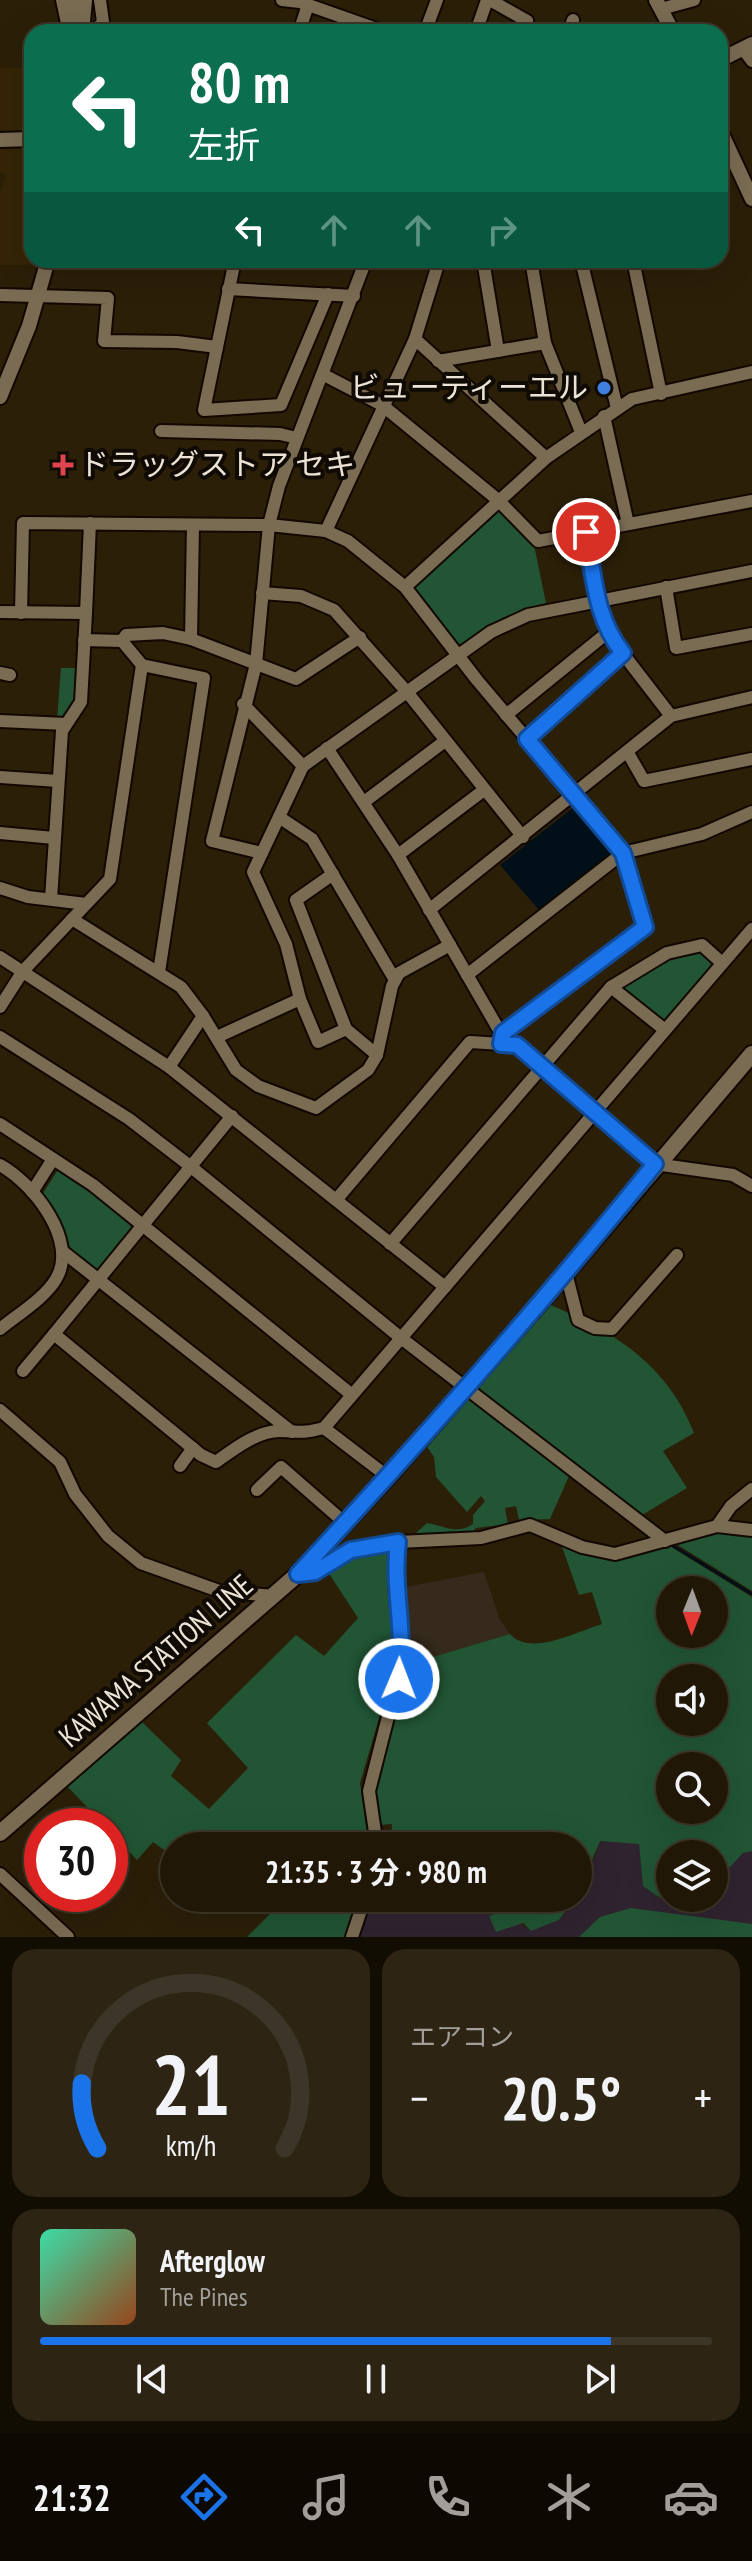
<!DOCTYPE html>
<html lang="ja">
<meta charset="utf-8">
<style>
:root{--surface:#201706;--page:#2d2414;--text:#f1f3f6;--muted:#a29f9b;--line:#3d3628;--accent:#1a73e8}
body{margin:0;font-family:"PT Sans Narrow","Noto Sans JP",sans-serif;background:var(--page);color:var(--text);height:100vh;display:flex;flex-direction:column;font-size:30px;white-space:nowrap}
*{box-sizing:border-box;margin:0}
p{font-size:26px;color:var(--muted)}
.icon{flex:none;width:44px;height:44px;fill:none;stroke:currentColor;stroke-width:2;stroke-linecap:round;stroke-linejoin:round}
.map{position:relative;height:1937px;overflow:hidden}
.panel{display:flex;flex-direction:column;gap:12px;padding:12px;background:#120d03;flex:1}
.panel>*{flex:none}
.guide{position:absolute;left:24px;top:24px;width:704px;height:244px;border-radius:24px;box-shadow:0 8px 32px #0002,0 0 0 2px var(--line);background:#0b6e4f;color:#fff;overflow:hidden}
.needle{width:52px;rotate:181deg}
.buttons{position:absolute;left:656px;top:1576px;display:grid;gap:16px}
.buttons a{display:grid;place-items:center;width:72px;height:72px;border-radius:50%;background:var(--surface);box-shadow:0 8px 32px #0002,0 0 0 2px var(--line);font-size:40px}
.speed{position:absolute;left:24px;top:1808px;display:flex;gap:16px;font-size:40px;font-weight:700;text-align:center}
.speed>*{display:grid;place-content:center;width:104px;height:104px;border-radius:50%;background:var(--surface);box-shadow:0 8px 32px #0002,0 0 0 2px var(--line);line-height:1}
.speed .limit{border:12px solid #d22;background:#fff;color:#111}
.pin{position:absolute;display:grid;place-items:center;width:68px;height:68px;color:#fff;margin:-34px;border:4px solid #fff;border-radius:50%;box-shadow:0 2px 8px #0007}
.me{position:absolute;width:88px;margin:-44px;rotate:1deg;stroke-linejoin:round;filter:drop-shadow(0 0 6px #0008)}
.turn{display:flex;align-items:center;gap:28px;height:168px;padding:0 32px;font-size:36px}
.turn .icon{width:104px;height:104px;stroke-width:2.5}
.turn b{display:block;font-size:56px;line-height:68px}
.lanes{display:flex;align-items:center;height:76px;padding:0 32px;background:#0003;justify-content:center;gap:40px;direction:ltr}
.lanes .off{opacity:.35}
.big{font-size:60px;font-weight:700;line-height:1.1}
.panel .tile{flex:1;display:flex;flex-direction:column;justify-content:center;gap:12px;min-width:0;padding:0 28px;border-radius:24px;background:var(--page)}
.panel .dial{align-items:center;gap:0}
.dial svg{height:208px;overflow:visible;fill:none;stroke:var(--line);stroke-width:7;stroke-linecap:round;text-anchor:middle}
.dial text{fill:var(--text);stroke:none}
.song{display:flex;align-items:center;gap:24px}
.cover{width:96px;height:96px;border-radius:12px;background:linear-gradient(135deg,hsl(160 70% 55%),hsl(20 70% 35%))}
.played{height:8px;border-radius:4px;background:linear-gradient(90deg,var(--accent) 85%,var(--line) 85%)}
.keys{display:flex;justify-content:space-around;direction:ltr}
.heat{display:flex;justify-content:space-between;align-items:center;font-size:44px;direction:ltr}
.panel .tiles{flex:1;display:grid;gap:12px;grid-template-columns:1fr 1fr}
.tile:last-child{grid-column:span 2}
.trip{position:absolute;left:160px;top:1832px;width:432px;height:80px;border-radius:40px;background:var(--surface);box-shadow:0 8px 32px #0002,0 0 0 2px var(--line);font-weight:700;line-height:80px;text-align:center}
.dock{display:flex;height:128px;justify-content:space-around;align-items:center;background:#0d0902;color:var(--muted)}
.dock .icon{width:56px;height:56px}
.dock .active{color:var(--accent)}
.dock b{font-size:36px;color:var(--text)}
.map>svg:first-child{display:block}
.built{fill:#352506}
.industrial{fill:#352a1b}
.education{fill:#302330}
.green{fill:#215534;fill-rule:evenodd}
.water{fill:#000f18}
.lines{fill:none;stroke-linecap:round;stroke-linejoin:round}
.stream{stroke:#000f18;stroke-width:3}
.minor-casing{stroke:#130800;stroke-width:16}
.tertiary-casing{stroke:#130800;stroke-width:18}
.secondary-casing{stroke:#130800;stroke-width:20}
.minor{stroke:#7a6b53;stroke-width:12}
.tertiary{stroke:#7a6b53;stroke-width:14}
.secondary{stroke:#7a6b53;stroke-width:16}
.route-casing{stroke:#114b97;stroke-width:20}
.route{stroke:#1a73e8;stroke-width:14}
.shop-dot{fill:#3f7fe0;stroke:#0f0a03;stroke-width:3}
.health-dot{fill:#e0444e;stroke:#0f0a03;stroke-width:3}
.labels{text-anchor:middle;stroke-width:8;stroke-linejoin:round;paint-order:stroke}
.poi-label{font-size:30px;fill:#ece3d6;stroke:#0f0a03;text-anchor:end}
.street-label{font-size:30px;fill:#ece3d6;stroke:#0f0a03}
</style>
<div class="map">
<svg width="752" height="1937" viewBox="0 0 752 1937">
<rect width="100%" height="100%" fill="#2b1f08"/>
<g class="built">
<path d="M0 68H32L31 130H0Z"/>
<path d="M27 148 32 155V255L29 265H0V192L7 174 0 173V149Z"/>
</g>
<path class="industrial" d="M484 1572 500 1620 510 1634 413 1663 410 1644 404 1638 400 1588Z"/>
<path class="education" d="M600 1841 639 1844 643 1886 664 1901 714 1898V1884L743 1852 752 1851V1937H359L361 1920 373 1898H433L437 1912 478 1898H505L502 1911 531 1931 559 1920 578 1898 590 1858 594 1860Z"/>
<g class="green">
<path d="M498 509 534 545 546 603C514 610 486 626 459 645L412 588Z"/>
<path d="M61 668H80L78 701 65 721 57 720Z"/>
<path d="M701 948 718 964 665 1026 618 989 667 957Z"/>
<path d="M59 1168 136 1224 98 1272 66 1249V1239L42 1195Z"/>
<path d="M548 1304C615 1332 667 1364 694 1433L663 1451 687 1488 637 1518 470 1390Z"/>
<path d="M469 1395 569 1476 550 1519 519 1520 516 1506 505 1508 508 1524 476 1528 470 1535 415 1534 427 1523C445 1526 456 1535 473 1524V1515L485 1501 481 1496 467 1512 436 1477 434 1457 426 1445Z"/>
<path d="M714 1531 745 1532 752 1538V1591L673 1542Z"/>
<path d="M560 1541C603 1561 623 1564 668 1545L752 1597V1851L743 1853 714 1884V1854H670V1898H691C672 1908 658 1897 643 1886L639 1844 600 1841 578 1894V1846H391L392 1824 380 1825 375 1785 406 1665 510 1634C530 1657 576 1632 602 1624L592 1592 579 1595ZM670 1590H714V1634H670ZM670 1678H714V1722H670ZM670 1766H714V1810H670Z"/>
<path d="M383 1548 389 1556 395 1664 360 1783 369 1846C344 1846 301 1852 279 1845 250 1837 249 1831 217 1837L210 1846H174V1857L153 1842 137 1860 110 1831V1826H105L66 1785 140 1720 181 1760 171 1776 209 1809 248 1768 207 1723 296 1635 324 1656 358 1618 326 1569 358 1551Z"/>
<path d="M286 1898H356L345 1937H247Z"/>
<path d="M505 1898H575L559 1920 531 1931 523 1923 496 1932 489 1916 502 1911Z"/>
<path d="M631 1908 752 1924V1937H579L600 1917Z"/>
</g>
<path class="water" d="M574 807 613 853 540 911 500 865Z"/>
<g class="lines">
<path class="stream" d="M670 1544 752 1594"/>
<g class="minor-casing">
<g id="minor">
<path d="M62 0 69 32"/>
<path d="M282 0 300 2 385 32"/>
<path d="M490 0 527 21 524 32"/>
<path d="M661 9 694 0"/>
<path d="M94 32 103 22 100 0"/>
<path d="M299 32 308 5"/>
<path d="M425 32 437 0"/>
<path d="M476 32 487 0"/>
<path d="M569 32 573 20"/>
<path d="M743 49 752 61"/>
<path d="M235 260 204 410 281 405 328 294"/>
<path d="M483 260 498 351"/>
<path d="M531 260 545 343 581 432"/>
<path d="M581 260 617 408"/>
<path d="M633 260 661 394"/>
<path d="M228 289 354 296"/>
<path d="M0 295 108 298 104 341 177 342 217 347"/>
<path d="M415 339 546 458"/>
<path d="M438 361 545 343"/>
<path d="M324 375 382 405 498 500 538 541 752 501"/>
<path d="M604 416 628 524"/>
<path d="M161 431 280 434 297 438"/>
<path d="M326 531 415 339 439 261"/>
<path d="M586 532 607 633 671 716"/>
<path d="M405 587 546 458 632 399 752 372"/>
<path d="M666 587 676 648 752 634"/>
<path d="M262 593 301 596 334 610 407 692 523 837"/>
<path d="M0 612 86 613 81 702 62 731 51 899"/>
<path d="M21 613 23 523 269 525 326 531 348 541 405 587 477 680 623 853 645 927 503 1033"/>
<path d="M86 613 90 523"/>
<path d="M191 639 193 525"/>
<path d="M84 640 122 641 126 635 163 633 191 639 296 679 360 637"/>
<path d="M122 641 142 665 204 678 159 972"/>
<path d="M0 673 10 675"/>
<path d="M243 704 303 766 491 632 528 615 752 571"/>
<path d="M506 715 607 633"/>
<path d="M0 721 66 724"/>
<path d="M527 739 623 653"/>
<path d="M327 748 398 855 503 1037"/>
<path d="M628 753 644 781 752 759"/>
<path d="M0 777 58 781"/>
<path d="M364 802 445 741"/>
<path d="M279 817 312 839 395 980"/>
<path d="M0 833 54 838"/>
<path d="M262 853 212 841 256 664 269 525 279 486 366 260"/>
<path d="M398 855 484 790"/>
<path d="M333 874 296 900 346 1029 377 1055"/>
<path d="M0 888 28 897 86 904"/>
<path d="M429 910 671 716 752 697"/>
<path d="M72 919 181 987 203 1016 169 1067"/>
<path d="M0 957 169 1067 445 1287"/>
<path d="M467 975 623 853 702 834 752 812"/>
<path d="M611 987 665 1030"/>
<path d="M300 999 318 1042 346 1029"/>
<path d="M0 1007 23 971 110 879 142 665"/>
<path d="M203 1016 236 1070 258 1086 316 1108 368 1070 377 1055 392 986 399 973 450 945"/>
<path d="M0 1037 129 1119 190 1166 401 1338 665 1541"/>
<path d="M217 1037 300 999 286 944 253 872 303 766"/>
<path d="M232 1116 54 1334 201 1455 216 1462C234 1449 257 1431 280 1431 302 1431 300 1434 324 1428L752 929"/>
<path d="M0 1124 93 1185 352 1395"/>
<path d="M0 1165C33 1183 79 1241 56 1279 45 1298 17 1315 0 1329"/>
<path d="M32 1192 53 1159"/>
<path d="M336 1200 470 1042 517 1045 655 1164 733 1175 752 1186"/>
<path d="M390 1244 611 987 667 953 702 945 722 963"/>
<path d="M62 1251 292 1432"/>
<path d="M566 1273 578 1320 595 1328 612 1329 677 1255"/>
<path d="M23 1371 54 1334"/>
<path d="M0 1410 60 1462 75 1494 108 1536 141 1563 219 1591 274 1596"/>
<path d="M324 1428 388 1477"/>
<path d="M180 1466 193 1448"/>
<path d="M257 1490 281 1467 345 1523"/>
<path d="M717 1526 731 1506 752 1489"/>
<path d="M298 1574 315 1572 351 1550 398 1542 481 1538 530 1525 582 1547 615 1554 717 1526 752 1530"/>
<path d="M377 1846 369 1791 402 1662 395 1585 398 1542"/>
<path d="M0 1874 68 1937"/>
<path d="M352 1937 365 1898"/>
</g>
</g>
<g class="tertiary-casing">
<g id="tertiary">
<path d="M656 0 673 32"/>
<path d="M70 32 73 0"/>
<path d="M82 32 85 0"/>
<path d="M720 60 752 44"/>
<path d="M720 130 752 199"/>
<path d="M0 140 32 139"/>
<path d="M0 397 29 326 48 260"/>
</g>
</g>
<g class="secondary-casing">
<path id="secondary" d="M0 1833 298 1574 388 1477 566 1273 752 1054"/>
</g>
<use href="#minor" class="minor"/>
<use href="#tertiary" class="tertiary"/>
<use href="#secondary" class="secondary"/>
</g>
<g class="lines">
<g class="route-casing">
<path id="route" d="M399 1679C406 1633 392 1588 398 1542L351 1550 315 1572 298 1574C421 1441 541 1305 655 1164L517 1045 501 1044 503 1033 645 927 623 853 527 739 623 653C595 618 594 576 586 532"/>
</g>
<use href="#route" class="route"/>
</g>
<circle class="shop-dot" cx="604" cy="388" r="8"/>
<path class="health-dot" d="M59 453h8v8h8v8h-8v8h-8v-8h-8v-8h8z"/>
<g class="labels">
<g class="poi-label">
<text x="588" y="398">ビューティーエル</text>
<text x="79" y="475" text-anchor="start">ドラッグストア セキ</text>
</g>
<g class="street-label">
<text transform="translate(156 1661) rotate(-41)" y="10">KAWAMA STATION LINE</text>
</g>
</g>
</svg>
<div class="buttons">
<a><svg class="needle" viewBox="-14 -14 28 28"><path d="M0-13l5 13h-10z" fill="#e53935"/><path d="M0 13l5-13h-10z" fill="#a29f9b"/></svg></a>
<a><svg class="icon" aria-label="sound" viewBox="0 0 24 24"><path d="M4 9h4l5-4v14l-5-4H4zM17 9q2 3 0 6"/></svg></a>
<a><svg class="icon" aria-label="search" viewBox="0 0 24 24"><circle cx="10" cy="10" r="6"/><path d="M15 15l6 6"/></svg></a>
<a><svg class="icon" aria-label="layers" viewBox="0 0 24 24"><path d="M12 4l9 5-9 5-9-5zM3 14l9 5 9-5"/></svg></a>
</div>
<div class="speed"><div class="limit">30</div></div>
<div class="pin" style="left:586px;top:532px;background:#d93025"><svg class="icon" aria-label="arrive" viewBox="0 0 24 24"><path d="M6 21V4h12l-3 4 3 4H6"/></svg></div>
<svg class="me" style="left:399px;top:1679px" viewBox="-20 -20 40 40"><circle r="17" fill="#1a73e8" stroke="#fff" stroke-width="3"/><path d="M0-11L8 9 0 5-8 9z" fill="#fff"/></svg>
<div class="trip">21:35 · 3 分 · 980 m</div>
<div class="guide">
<div class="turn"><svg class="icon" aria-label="left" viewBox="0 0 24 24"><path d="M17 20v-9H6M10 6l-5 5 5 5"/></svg><div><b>80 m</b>左折</div></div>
<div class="lanes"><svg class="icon" aria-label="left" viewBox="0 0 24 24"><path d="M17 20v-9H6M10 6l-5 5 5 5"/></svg><svg class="icon off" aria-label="ahead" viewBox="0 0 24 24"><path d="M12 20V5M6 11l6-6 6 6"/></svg><svg class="icon off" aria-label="ahead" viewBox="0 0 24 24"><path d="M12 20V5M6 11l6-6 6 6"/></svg><svg class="icon off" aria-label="right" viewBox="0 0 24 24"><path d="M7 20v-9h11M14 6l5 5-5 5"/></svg></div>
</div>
</div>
<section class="panel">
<div class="tiles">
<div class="tile dial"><svg viewBox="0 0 100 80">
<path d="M14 69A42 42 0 1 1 86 69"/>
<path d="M14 69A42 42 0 0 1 8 44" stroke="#1a73e8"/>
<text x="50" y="56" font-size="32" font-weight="700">21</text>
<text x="50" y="72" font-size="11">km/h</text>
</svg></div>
<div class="tile"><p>エアコン</p>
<div class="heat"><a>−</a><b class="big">20.5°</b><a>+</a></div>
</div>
<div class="tile">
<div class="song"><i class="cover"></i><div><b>Afterglow</b><p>The Pines</p></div></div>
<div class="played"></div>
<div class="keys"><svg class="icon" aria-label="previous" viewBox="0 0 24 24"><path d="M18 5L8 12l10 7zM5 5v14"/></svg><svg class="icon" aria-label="pause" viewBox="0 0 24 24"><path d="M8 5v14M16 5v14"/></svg><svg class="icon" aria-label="next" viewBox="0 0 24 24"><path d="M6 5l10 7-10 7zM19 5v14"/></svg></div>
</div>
</div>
</section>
<nav class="dock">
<b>21:32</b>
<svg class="icon active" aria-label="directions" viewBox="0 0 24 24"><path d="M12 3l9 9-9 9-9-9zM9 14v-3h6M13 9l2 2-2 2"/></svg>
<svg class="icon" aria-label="music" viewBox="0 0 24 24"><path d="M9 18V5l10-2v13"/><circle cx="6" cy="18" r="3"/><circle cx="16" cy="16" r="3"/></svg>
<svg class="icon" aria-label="phone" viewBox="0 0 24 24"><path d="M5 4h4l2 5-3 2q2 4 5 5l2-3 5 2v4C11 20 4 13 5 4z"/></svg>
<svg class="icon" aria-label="climate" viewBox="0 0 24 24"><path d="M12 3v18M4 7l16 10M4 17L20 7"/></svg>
<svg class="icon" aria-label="car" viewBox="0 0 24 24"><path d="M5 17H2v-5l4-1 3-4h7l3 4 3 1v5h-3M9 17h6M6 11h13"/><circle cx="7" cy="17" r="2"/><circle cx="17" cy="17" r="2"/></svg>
</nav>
